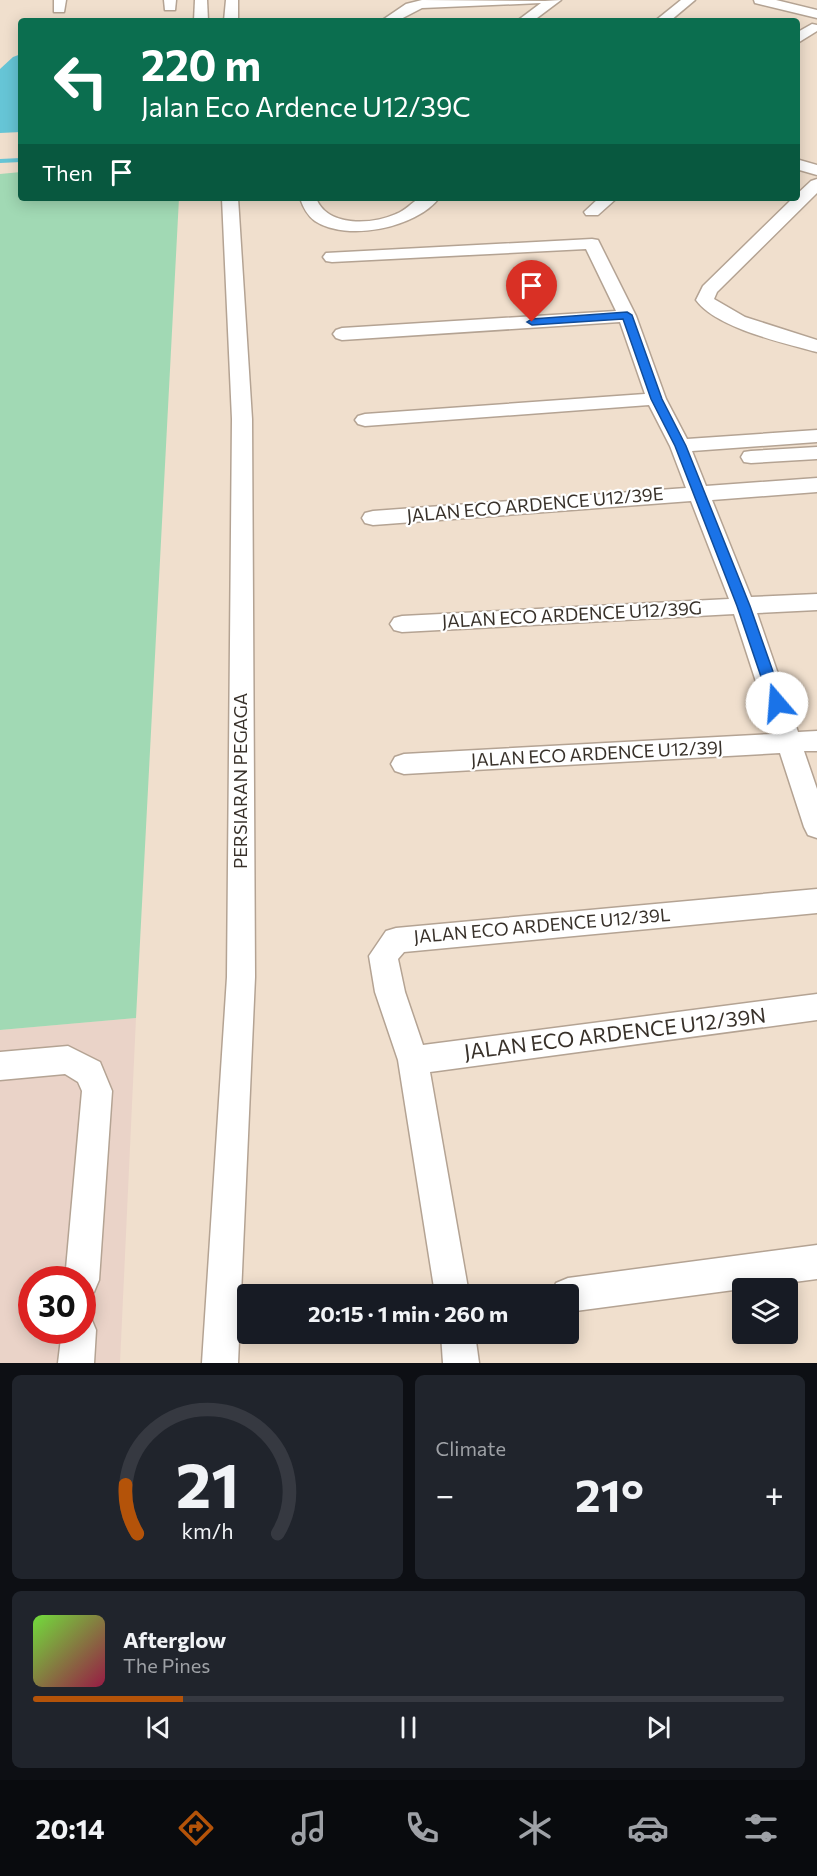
<!DOCTYPE html>
<meta charset="utf-8">
<style>
:root{--surface:#171b24;--page:#20242c;--text:#f1f3f6;--muted:#9ea1a6;--line:#363941;--accent:#b45309}
body{margin:0;font-family:Commissioner,sans-serif;background:var(--page);color:var(--text);height:100vh;display:flex;flex-direction:column;font-size:22px;white-space:nowrap}
*{box-sizing:border-box;margin:0}
p{font-size:20px;color:var(--muted)}
.icon{flex:none;width:33px;height:33px;fill:none;stroke:currentColor;stroke-width:2;stroke-linecap:round;stroke-linejoin:round}
.map{position:relative;height:1363px;overflow:hidden}
.sheet{display:flex;flex-direction:column;gap:12px;padding:12px;background:#0d0f14;flex:1}
.sheet>*{flex:none}
.guide{position:absolute;left:18px;top:18px;width:782px;height:183px;border-radius:6px;box-shadow:0 3px 15px #0003;background:#0b6e4f;color:#fff;overflow:hidden}
.controls{position:absolute;left:732px;top:1278px;display:grid;gap:12px}
.controls a{display:grid;place-items:center;width:66px;height:66px;border-radius:6px;background:var(--surface);box-shadow:0 3px 15px #0003;font-size:30px}
.speed{position:absolute;left:18px;top:1266px;display:flex;gap:12px;font-size:30px;font-weight:700;text-align:center}
.speed>*{display:grid;place-content:center;width:78px;height:78px;border-radius:50%;background:var(--surface);box-shadow:0 3px 15px #0003;line-height:1}
.speed .limit{border:9px solid #d22;background:#fff;color:#111}
.pin{position:absolute;display:grid;place-items:center;width:51px;height:51px;color:#fff;margin:-62px -26px;border-radius:50% 50% 50% 0;rotate:-45deg;box-shadow:0 0 6px #0007}
.pin .icon{rotate:45deg}
.me{position:absolute;width:66px;margin:-33px;rotate:342deg;stroke-linejoin:round;filter:drop-shadow(0 0 4px #0008)}
.turn{display:flex;align-items:center;gap:21px;height:126px;padding:0 24px;font-size:27px}
.turn .icon{width:78px;height:78px;stroke-width:2.5}
.turn b{display:block;font-size:42px;line-height:51px}
.then{display:flex;align-items:center;height:57px;padding:0 24px;background:#0003;gap:12px;font-size:22px}
.big{font-size:45px;font-weight:700;line-height:1.1}
.sheet .widget{flex:1;display:flex;flex-direction:column;justify-content:center;gap:9px;min-width:0;padding:0 21px;border-radius:9px;background:var(--page)}
.sheet .dial{align-items:center;gap:0}
.dial svg{height:156px;overflow:visible;fill:none;stroke:var(--line);stroke-width:7;stroke-linecap:round;text-anchor:middle}
.dial text{fill:var(--text);stroke:none}
.song{display:flex;align-items:center;gap:18px}
.cover{width:72px;height:72px;border-radius:9px;background:linear-gradient(135deg,hsl(100 70% 55%),hsl(340 70% 35%))}
.played{height:6px;border-radius:3px;background:linear-gradient(90deg,var(--accent) 20%,var(--line) 20%)}
.keys{display:flex;justify-content:space-around;direction:ltr}
.heat{display:flex;justify-content:space-between;align-items:center;font-size:33px;direction:ltr}
.sheet .tiles{flex:1;display:grid;gap:12px;grid-template-columns:1fr 1fr}
.widget:last-child{grid-column:span 2}
.trip{position:absolute;left:237px;top:1284px;width:342px;height:60px;border-radius:6px;background:var(--surface);box-shadow:0 3px 15px #0003;font-weight:700;line-height:60px;text-align:center}
.tabs{display:flex;height:96px;justify-content:space-around;align-items:center;background:#090b0e;color:var(--muted)}
.tabs .icon{width:42px;height:42px}
.tabs .selected{color:var(--accent)}
.tabs b{font-size:27px;color:var(--text)}
.map>svg:first-child{display:block}
.commercial{fill:#ead3c8;fill-rule:evenodd}
.green{fill:#a1d9b4}
.water{fill:#66c5d6}
.lines{fill:none;stroke-linecap:round;stroke-linejoin:round}
.stream{stroke:#66c5d6;stroke-width:4}
.street-casing{stroke:#b4a393;stroke-width:3}
.street{fill:#fff;fill-rule:evenodd}
.route{fill:#1a73e8;stroke:#114b97;stroke-width:1.5}
.labels{text-anchor:middle;stroke-width:4.5;stroke-linejoin:round;paint-order:stroke}
.street-label{font-size:18px;fill:#38312a;stroke:#fff}
.near-street-label{font-size:21px;fill:#38312a;stroke:#fff}
</style>
<div class="map">
<svg width="817" height="1363" viewBox="0 0 817 1363">
<rect width="100%" height="100%" fill="#f0dfcd"/>
<path class="commercial" d="M136 1018 120 1363H0V1030ZM32 1280H82V1330H32Z"/>
<path class="green" d="M21 172V198H179L136 1018 0 1030V174Z"/>
<path class="water" d="M21 54V132L0 133V69L13 57Z"/>
<g class="lines">
<path class="stream" d="M0 161 21 160"/>
<g class="street-casing">
<g id="street">
<path d="M54 0H66L64 12H54Z"/>
<path d="M164 0H176L175 10H165Z"/>
<path d="M195 0H207L208 21H194Z"/>
<path d="M226 0H238V21H224Z"/>
<path d="M422 0 545 1 561 0 533 21H517L541 3 422 8 397 21H381L406 4Z"/>
<path d="M681 0H695L670 21H655Z"/>
<path d="M754 0H776L817 10V18L755 3Z"/>
<path d="M812 24 817 25V31L796 44V33Z"/>
<path d="M796 159 817 165V175L796 169Z"/>
<path d="M817 179V193L717 292 714 299 745 317 817 340V352C784 343 716 328 696 300L703 286 793 198H796V195L811 181Z"/>
<path d="M222 198H238L252 419 255 977 238 1363H202L227 977 232 419Z"/>
<path d="M300 198H316C327 227 371 225 396 214 405 211 412 202 420 198 425 196 434 198 439 198 416 228 347 242 315 221 307 215 303 207 300 198Z"/>
<path d="M599 198H617L598 215H586L584 212Z"/>
<path d="M592 239 598 240 636 316 666 399 687 439 817 430V442L692 451 706 486 817 478V492L712 500 751 597 817 594V610L757 613 798 732 817 731V751H804L817 789V838L808 835 804 827 780 753 404 774 395 771 391 764 395 757 404 754 773 734 734 614 402 632 394 630 390 624 394 618 402 616 729 599 691 501 373 525 365 523 362 518 365 513 373 511 686 488 670 446 649 405 365 426 358 424 355 420 358 416 365 414 645 394 620 322 342 340 336 338 333 334 336 330 342 328 616 311 586 249 332 262 326 261 323 257 326 253Z"/>
<path d="M817 447V459L751 463 744 462 741 457 744 452 751 451Z"/>
<path d="M817 889V913L404 952 398 959 405 992 423 1045 817 994V1020L430 1072 469 1294H435L398 1060 375 992 369 956 386 931 396 928Z"/>
<path d="M68 1046 100 1062 112 1091 99 1280 94 1292 82 1297V1280H65L82 1091 78 1082 65 1074 0 1080V1052Z"/>
<path d="M817 1245V1279L568 1312V1294H551L556 1283 568 1278Z"/>
<path d="M82 1314 91 1318 96 1330 94 1363H58L62 1330H82Z"/>
<path d="M441 1334H475L479 1363H443Z"/>
</g>
</g>
<use href="#street" class="street"/>
</g>
<path class="route" d="M627 312 632 315 662 399 686 446 750 606 784 703 782 707H772L770 703 737 606 675 446 651 399 623 319 532 325 527 322 532 319Z"/>
<g class="labels">
<g class="street-label">
<text transform="translate(535 505) rotate(-5)" y="6">JALAN ECO ARDENCE U12/39E</text>
<text transform="translate(572 615) rotate(-3)" y="6">JALAN ECO ARDENCE U12/39G</text>
<text transform="translate(597 754) rotate(-3)" y="6">JALAN ECO ARDENCE U12/39J</text>
<text transform="translate(241 781) rotate(-90)" y="6">PERSIARAN PEGAGA</text>
<text transform="translate(542 926) rotate(-5)" y="6">JALAN ECO ARDENCE U12/39L</text>
</g>
<g class="near-street-label">
<text transform="translate(615 1034) rotate(-7)" y="7">JALAN ECO ARDENCE U12/39N</text>
</g>
</g>
</svg>
<div class="controls">
<a><svg class="icon" aria-label="layers" viewBox="0 0 24 24"><path d="M12 4l9 5-9 5-9-5zM3 14l9 5 9-5"/></svg></a>
</div>
<div class="speed"><div class="limit">30</div></div>
<div class="pin" style="left:532px;top:322px;background:#d93025"><svg class="icon" aria-label="arrive" viewBox="0 0 24 24"><path d="M6 21V4h12l-3 4 3 4H6"/></svg></div>
<svg class="me" style="left:777px;top:703px" viewBox="-20 -20 40 40"><circle r="19" fill="#fff"/><path d="M0-13L10 11 0 6-10 11z" fill="#1a73e8"/></svg>
<div class="trip">20:15 · 1 min · 260 m</div>
<div class="guide">
<div class="turn"><svg class="icon" aria-label="left" viewBox="0 0 24 24"><path d="M17 20v-9H6M10 6l-5 5 5 5"/></svg><div><b>220 m</b>Jalan Eco Ardence U12/39C</div></div>
<div class="then">Then<svg class="icon" aria-label="arrive" viewBox="0 0 24 24"><path d="M6 21V4h12l-3 4 3 4H6"/></svg></div>
</div>
</div>
<section class="sheet">
<div class="tiles">
<div class="widget dial"><svg viewBox="0 0 100 80">
<path d="M14 69A42 42 0 1 1 86 69"/>
<path d="M14 69A42 42 0 0 1 8 44" stroke="#b45309"/>
<text x="50" y="56" font-size="32" font-weight="700">21</text>
<text x="50" y="72" font-size="11">km/h</text>
</svg></div>
<div class="widget"><p>Climate</p>
<div class="heat"><a>−</a><b class="big">21°</b><a>+</a></div>
</div>
<div class="widget">
<div class="song"><i class="cover"></i><div><b>Afterglow</b><p>The Pines</p></div></div>
<div class="played"></div>
<div class="keys"><svg class="icon" aria-label="previous" viewBox="0 0 24 24"><path d="M18 5L8 12l10 7zM5 5v14"/></svg><svg class="icon" aria-label="pause" viewBox="0 0 24 24"><path d="M8 5v14M16 5v14"/></svg><svg class="icon" aria-label="next" viewBox="0 0 24 24"><path d="M6 5l10 7-10 7zM19 5v14"/></svg></div>
</div>
</div>
</section>
<nav class="tabs">
<b>20:14</b>
<svg class="icon selected" aria-label="directions" viewBox="0 0 24 24"><path d="M12 3l9 9-9 9-9-9zM9 14v-3h6M13 9l2 2-2 2"/></svg>
<svg class="icon" aria-label="music" viewBox="0 0 24 24"><path d="M9 18V5l10-2v13"/><circle cx="6" cy="18" r="3"/><circle cx="16" cy="16" r="3"/></svg>
<svg class="icon" aria-label="phone" viewBox="0 0 24 24"><path d="M5 4h4l2 5-3 2q2 4 5 5l2-3 5 2v4C11 20 4 13 5 4z"/></svg>
<svg class="icon" aria-label="climate" viewBox="0 0 24 24"><path d="M12 3v18M4 7l16 10M4 17L20 7"/></svg>
<svg class="icon" aria-label="car" viewBox="0 0 24 24"><path d="M5 17H2v-5l4-1 3-4h7l3 4 3 1v5h-3M9 17h6M6 11h13"/><circle cx="7" cy="17" r="2"/><circle cx="17" cy="17" r="2"/></svg>
<svg class="icon" aria-label="filters" viewBox="0 0 24 24"><path d="M4 7h16M4 17h16"/><circle cx="9" cy="7" r="2"/><circle cx="15" cy="17" r="2"/></svg>
</nav>
